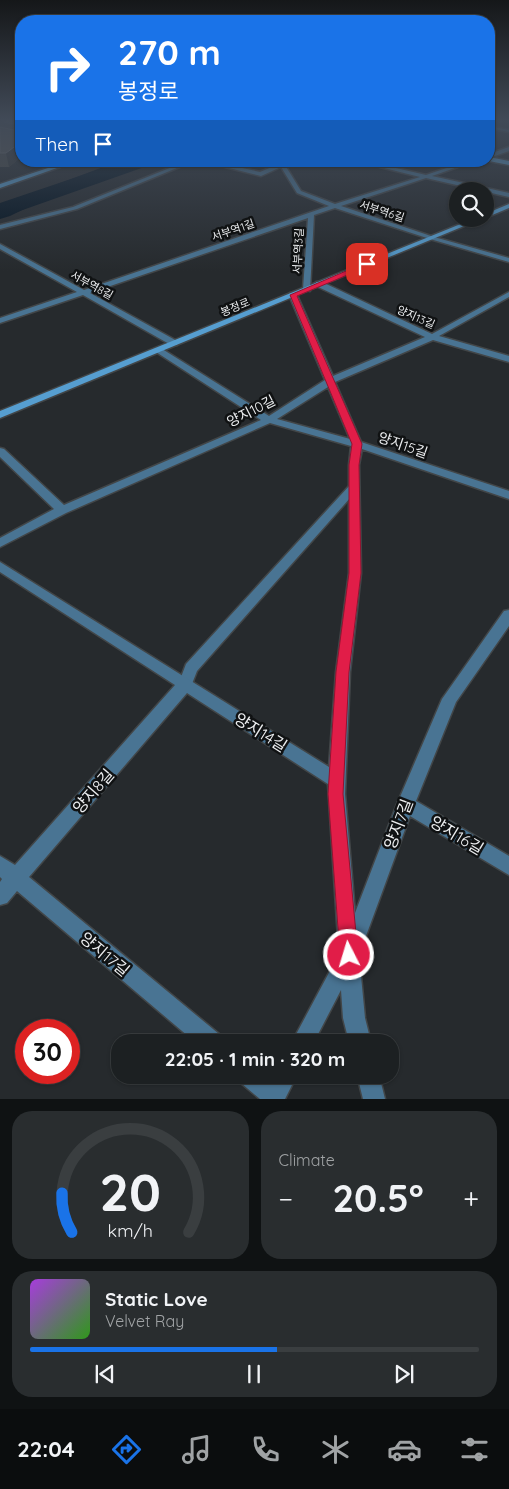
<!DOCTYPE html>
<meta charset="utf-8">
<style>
:root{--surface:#1c2022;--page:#292d2f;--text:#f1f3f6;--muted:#a0a3a5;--line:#3a3e40;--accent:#1a73e8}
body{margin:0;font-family:Quicksand,"Noto Sans KR",sans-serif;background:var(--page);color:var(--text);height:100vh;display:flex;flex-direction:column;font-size:19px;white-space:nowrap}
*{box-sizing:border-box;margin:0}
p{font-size:16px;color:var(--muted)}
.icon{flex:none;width:28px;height:28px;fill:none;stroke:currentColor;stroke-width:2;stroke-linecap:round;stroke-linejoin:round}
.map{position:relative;height:1099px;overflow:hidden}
.drawer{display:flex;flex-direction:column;gap:12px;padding:12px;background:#0f1213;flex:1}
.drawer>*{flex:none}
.guide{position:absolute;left:15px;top:15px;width:480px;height:152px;border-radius:20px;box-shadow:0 1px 4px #0004,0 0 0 1px var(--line);background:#1a73e8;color:#fff;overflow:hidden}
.fabs{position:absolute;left:449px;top:182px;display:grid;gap:10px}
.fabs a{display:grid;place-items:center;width:45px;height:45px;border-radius:50%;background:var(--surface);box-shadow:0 1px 4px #0004,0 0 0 1px var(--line);font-size:25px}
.speed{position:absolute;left:15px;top:1019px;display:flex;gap:10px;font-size:25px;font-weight:700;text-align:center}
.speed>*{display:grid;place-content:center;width:65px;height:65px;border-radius:50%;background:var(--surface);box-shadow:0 1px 4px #0004,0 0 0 1px var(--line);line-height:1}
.speed .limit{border:8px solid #d22;background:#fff;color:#111}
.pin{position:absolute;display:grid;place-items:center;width:42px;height:42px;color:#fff;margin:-21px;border-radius:10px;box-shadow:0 2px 8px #0006}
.me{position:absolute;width:55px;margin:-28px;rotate:355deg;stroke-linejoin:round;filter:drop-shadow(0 0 4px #0008)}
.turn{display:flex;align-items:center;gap:18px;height:105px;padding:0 20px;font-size:22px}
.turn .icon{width:65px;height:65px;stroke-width:2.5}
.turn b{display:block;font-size:35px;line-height:42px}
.then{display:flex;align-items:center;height:48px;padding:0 20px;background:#0003;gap:10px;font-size:19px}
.big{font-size:38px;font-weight:700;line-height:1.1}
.drawer .widget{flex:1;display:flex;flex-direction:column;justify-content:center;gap:8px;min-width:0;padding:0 18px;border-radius:20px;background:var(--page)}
.drawer .dial{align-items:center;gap:0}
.dial svg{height:130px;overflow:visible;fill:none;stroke:var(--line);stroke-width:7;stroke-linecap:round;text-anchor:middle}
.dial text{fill:var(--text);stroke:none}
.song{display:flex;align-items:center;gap:15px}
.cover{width:60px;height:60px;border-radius:8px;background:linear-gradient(135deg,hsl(280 70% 55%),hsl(110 70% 35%))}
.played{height:5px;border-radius:2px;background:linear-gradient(90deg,var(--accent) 55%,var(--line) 55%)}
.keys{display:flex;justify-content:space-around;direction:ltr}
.heat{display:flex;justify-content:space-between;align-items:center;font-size:28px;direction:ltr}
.drawer .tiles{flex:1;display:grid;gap:12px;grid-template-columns:1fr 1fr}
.widget:last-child{grid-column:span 2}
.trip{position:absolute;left:111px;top:1034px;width:288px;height:50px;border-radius:20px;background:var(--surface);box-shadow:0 1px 4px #0004,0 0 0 1px var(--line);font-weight:700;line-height:50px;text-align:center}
.dock{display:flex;height:80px;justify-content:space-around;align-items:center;background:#0b0d0e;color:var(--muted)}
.dock .icon{width:35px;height:35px}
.dock .on{color:var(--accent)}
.dock b{font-size:22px;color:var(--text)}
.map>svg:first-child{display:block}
.water{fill:#01111e}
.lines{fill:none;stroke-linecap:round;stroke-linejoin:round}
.river{fill:#01111e;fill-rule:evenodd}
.lane-casing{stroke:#424648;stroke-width:3}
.street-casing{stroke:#424648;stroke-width:3}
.secondary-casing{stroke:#424648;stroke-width:3}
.lane{fill:#497493;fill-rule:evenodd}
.street{fill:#497493;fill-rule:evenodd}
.secondary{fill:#569ed0;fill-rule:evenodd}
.wall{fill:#494945}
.shaded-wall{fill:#343534}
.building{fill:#5b5a57;stroke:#727270}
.route{fill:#e11d48;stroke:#92132f}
.labels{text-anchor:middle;stroke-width:5;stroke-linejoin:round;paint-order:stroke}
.far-street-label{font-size:11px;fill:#edeff1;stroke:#101213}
.street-label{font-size:14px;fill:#edeff1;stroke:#101213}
.near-street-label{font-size:16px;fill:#edeff1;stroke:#101213}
</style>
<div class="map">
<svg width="509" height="1099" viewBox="0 0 509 1099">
<rect width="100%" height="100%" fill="#262a2d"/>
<path class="water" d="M119 161H141L61 191 10 216 0 219V206Z"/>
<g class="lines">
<path class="river" d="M124 161H152L150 165 0 218V203Z"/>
<g class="lane-casing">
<path id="lane" d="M354 484 359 487 358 489 197 671 190 689 185 691 180 689 178 685 186 664 350 485Z"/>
</g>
<g class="street-casing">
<g id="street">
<path d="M489 126 509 130V132L489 128Z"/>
<path d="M509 147V151L489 158V154Z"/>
<path d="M187 161H194L77 209 0 229V225L73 207Z"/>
<path d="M201 161H211L260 172 279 164 277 161H291L285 165 301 191 335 204 420 177 356 161H366L426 175 467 161H475L432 176 509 193V197L426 178 341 206 434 237 509 258V262L430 239 335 208 314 215 310 291 303 289 308 218 90 293 177 341V345H171L83 295 0 323V318L77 292 0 249V244L84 290 329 206 297 193 281 167 261 176Z"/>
<path d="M316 282H322L432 334 509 292V297L439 336 509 356V362L433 340 335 382 361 442 509 491V499L362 449 359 465 361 573 350 672 345 794 355 913 397 804 442 699 504 611 509 610V626L456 702 416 801 509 856V875L410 816 359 955 365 1018 371 1042H349L343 1018 341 990 314 1042H292L339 954 328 784 187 693 29 877 219 1034 222 1042H195L17 891 7 903 0 905V882L2 879 0 877V856L15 865 175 685 0 572V562L329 767 336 672 349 573V465L351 446 270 423 66 513 0 547V538L54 509 0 457V448L4 449 64 505 261 420 156 352 155 350 159 347 269 416 325 380 289 295 290 293 297 295 333 376 425 337 316 286ZM328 387 350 439 277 419Z"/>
<path d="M238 1075H266L271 1079 274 1075H297L285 1099H260L241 1083Z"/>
<path d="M357 1075H379L385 1099H363Z"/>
</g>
</g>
<g class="secondary-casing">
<g id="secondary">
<path d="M489 157 509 161V165L489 161Z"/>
<path d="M69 161H77L0 188V184Z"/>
<path d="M509 204V208L485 218V214Z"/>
<path d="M473 219H481L0 418V411Z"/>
</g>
</g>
<use href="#lane" class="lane"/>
<use href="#street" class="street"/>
<use href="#secondary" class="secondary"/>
</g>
<path class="wall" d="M0 118H21V157L9 167H0Z"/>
<path class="shaded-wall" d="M21 142V157L9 167 6 153Z"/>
<path class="building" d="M0 118H21V142L6 153H0V127L18 131 20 129 19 125 4 122 13 121Z"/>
<linearGradient id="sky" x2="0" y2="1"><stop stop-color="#151719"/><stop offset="0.44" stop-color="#414a57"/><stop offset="1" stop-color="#414a57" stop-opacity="0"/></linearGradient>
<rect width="509" height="271" fill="url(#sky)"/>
<path class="route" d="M367 262 369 263V266L297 296 362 444 359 465 361 573 349 672 343 794 358 955 355 961 349 964 343 961 340 955 328 794 336 672 349 573V465L352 444 290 295Z"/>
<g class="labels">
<g class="far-street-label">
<text transform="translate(382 211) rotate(18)" y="4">서부역6길</text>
<text transform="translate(233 230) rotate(-19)" y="4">서부역1길</text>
<text transform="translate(298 251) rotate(-87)" y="4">서부역3길</text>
<text transform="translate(92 285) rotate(29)" y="4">서부역8길</text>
<text transform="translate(235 307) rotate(-22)" y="4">봉정로</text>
<text transform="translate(416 317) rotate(24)" y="4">양지13길</text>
</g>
<g class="street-label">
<text transform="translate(251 411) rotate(-27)" y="5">양지10길</text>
<text transform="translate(403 445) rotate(19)" y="5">양지15길</text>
</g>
<g class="near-street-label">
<text transform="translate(261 732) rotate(32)" y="6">양지14길</text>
<text transform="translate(93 791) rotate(-49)" y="6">양지8길</text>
<text transform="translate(398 824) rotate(-69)" y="6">양지7길</text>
<text transform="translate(457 835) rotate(31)" y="6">양지16길</text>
<text transform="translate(105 954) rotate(40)" y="6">양지17길</text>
</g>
</g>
</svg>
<div class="fabs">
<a><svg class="icon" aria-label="search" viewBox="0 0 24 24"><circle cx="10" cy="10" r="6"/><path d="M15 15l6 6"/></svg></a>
</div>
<div class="speed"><div class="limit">30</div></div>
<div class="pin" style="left:367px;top:264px;background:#d93025"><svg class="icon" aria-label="arrive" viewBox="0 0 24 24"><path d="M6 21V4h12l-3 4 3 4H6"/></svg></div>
<svg class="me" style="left:349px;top:955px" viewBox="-20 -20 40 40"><circle r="17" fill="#e11d48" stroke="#fff" stroke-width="3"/><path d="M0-11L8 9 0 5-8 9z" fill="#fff"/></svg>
<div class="trip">22:05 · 1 min · 320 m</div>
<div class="guide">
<div class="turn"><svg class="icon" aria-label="right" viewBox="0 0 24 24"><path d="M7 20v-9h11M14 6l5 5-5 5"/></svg><div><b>270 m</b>봉정로</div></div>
<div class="then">Then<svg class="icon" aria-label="arrive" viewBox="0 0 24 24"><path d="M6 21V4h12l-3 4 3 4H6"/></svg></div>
</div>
</div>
<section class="drawer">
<div class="tiles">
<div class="widget dial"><svg viewBox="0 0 100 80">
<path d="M14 69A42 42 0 1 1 86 69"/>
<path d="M14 69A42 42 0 0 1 8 45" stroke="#1a73e8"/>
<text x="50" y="56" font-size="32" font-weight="700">20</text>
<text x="50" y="72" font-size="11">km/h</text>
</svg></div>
<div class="widget"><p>Climate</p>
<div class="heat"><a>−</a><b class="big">20.5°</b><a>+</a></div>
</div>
<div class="widget">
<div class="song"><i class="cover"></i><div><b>Static Love</b><p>Velvet Ray</p></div></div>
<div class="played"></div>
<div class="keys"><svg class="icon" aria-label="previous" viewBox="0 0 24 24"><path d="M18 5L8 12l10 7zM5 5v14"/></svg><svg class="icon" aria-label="pause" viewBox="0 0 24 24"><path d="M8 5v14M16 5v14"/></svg><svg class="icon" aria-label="next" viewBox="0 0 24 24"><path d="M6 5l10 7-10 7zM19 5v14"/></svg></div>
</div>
</div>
</section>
<nav class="dock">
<b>22:04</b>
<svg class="icon on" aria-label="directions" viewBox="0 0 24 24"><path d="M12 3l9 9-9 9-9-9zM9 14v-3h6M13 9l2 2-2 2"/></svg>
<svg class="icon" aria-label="music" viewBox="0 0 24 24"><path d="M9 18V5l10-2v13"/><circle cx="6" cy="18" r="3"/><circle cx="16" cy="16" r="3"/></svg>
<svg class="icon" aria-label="phone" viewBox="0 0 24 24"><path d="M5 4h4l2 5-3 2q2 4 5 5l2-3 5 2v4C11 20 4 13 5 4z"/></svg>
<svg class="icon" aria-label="climate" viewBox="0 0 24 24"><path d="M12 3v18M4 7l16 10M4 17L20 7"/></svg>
<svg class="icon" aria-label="car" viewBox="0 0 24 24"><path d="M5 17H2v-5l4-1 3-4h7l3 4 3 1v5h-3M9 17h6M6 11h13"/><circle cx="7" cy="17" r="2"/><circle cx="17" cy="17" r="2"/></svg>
<svg class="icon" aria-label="filters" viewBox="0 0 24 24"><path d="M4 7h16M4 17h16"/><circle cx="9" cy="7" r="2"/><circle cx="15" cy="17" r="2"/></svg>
</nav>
